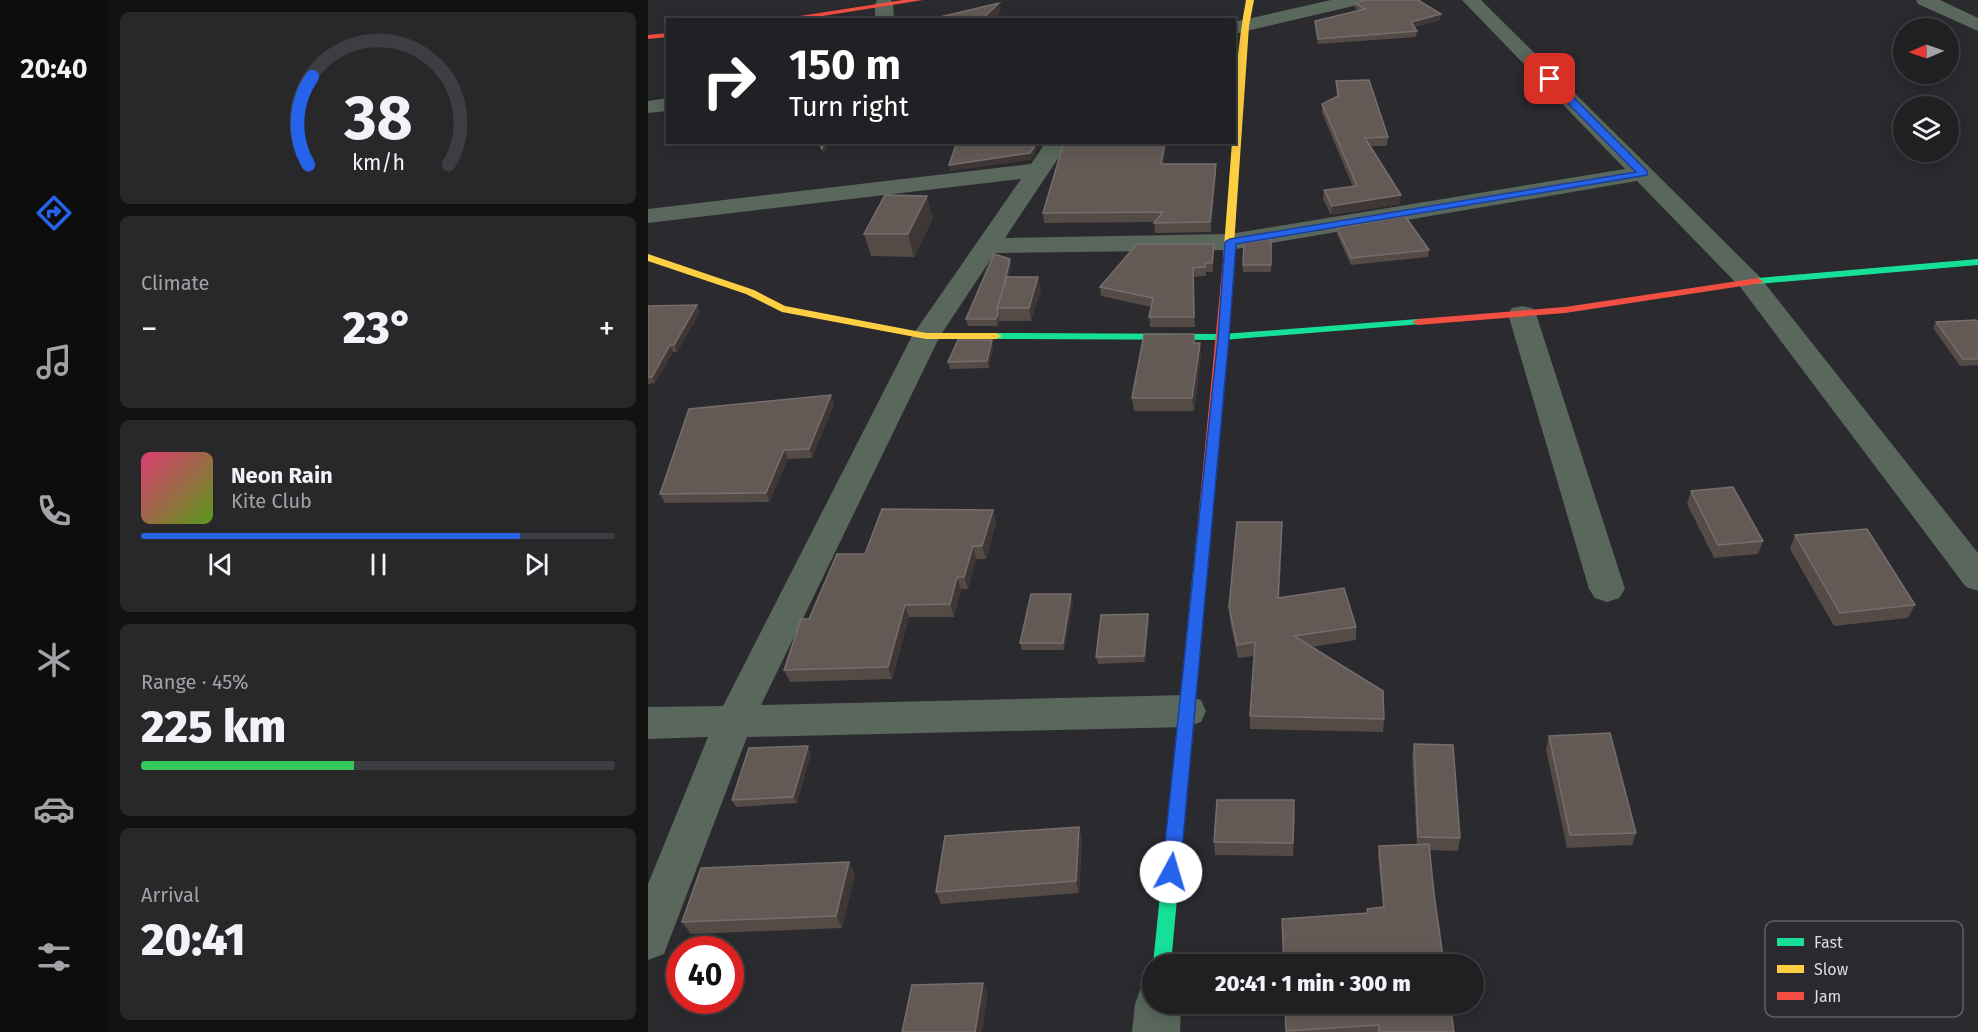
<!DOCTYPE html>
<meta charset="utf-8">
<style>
:root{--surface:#202023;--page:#28282b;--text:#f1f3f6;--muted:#a2a3a6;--line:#3d3e41;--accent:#2563eb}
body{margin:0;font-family:"Fira Sans",sans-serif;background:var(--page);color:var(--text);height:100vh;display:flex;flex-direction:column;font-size:22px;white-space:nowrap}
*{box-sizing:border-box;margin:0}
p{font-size:20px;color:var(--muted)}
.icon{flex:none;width:33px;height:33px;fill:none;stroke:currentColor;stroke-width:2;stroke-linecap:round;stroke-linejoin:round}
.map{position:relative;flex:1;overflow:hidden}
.sheet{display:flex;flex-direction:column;gap:12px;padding:12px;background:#121213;width:540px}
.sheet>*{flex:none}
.top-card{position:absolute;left:18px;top:18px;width:570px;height:126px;border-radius:0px;box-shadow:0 3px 15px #0003,0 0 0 2px var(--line);background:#202124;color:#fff;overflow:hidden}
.needle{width:39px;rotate:268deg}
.fabs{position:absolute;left:1245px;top:18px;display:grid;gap:12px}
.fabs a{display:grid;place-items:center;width:66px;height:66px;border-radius:50%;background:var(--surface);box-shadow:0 3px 15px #0003,0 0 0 2px var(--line);font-size:30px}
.speed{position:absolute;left:18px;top:936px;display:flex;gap:12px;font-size:30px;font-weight:700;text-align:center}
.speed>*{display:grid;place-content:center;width:78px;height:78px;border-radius:50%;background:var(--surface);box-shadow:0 3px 15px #0003,0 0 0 2px var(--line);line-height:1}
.speed .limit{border:9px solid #d22;background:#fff;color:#111}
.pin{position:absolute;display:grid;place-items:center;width:51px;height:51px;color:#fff;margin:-26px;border-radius:12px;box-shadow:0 3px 9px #0006}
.me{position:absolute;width:66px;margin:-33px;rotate:6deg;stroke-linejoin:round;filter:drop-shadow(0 0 4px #0008)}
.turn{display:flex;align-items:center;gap:21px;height:126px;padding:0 24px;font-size:27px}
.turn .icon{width:78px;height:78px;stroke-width:2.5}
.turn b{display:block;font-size:42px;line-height:51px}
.big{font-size:45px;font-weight:800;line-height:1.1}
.sheet .widget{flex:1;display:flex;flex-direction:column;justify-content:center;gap:9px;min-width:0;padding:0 21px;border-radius:9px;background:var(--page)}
.sheet .dial{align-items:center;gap:0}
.dial svg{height:156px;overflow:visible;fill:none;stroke:var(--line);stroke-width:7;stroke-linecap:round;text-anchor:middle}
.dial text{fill:var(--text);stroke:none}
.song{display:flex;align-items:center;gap:18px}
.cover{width:72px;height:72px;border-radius:9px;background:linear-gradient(135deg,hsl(340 70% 55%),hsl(90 70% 35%))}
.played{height:6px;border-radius:3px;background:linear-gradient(90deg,var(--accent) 80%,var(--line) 80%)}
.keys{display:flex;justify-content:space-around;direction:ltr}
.heat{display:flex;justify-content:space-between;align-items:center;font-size:33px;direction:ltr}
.charge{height:9px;border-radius:4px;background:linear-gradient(90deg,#34c759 45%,var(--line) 0)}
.trip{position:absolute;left:494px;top:954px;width:342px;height:60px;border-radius:30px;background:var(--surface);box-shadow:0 3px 15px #0003,0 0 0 2px var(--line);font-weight:800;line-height:60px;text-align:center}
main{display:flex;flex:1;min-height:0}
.dock{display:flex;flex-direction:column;width:108px;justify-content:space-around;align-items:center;background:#0d0d0e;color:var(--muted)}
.dock .icon{width:42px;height:42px}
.dock .selected{color:var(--accent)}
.dock b{font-size:27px;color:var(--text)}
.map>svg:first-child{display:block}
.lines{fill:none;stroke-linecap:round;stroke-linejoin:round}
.street{fill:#59675c;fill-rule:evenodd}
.fast{fill:#16e098;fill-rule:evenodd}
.slow{fill:#ffcf43;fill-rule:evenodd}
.jam{fill:#f24e42;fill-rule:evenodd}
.wall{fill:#544a46}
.shaded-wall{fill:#3e3736}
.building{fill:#635a56;stroke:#766e6c;stroke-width:1.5}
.route{fill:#2563eb;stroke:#184099;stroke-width:1.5}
.key{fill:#2a2930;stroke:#605f65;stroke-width:1.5}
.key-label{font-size:16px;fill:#dddce1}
</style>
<main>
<nav class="dock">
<b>20:40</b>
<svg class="icon selected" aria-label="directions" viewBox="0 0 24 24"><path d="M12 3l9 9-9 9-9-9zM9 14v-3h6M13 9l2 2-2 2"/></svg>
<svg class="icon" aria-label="music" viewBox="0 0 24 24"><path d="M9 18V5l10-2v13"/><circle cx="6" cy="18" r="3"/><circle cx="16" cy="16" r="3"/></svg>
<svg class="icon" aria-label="phone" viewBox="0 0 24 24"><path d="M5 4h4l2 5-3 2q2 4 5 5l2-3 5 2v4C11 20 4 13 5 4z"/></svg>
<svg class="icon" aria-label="climate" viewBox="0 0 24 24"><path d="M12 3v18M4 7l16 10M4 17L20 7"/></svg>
<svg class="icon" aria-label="car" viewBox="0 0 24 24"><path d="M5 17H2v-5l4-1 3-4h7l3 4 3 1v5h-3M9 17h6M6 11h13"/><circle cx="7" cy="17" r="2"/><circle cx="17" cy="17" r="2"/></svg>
<svg class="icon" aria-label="filters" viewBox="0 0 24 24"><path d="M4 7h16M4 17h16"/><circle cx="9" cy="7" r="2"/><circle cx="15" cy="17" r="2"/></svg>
</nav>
<section class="sheet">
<div class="widget dial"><svg viewBox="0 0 100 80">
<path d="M14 69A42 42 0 1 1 86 69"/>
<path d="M14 69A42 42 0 0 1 16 24" stroke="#2563eb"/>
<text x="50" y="56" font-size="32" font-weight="700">38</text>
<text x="50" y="72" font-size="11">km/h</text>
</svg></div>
<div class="widget"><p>Climate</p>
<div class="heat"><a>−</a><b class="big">23°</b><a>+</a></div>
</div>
<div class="widget">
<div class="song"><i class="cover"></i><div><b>Neon Rain</b><p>Kite Club</p></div></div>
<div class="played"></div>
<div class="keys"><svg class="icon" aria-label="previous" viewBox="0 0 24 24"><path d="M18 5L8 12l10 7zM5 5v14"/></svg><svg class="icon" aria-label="pause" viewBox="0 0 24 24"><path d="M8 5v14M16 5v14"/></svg><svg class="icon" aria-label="next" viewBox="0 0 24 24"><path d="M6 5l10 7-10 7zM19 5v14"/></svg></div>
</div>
<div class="widget"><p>Range · 45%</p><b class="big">225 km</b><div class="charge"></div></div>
<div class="widget"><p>Arrival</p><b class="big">20:41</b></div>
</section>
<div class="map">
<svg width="1330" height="1032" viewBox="0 0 1330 1032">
<rect width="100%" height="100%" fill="#2b2a2f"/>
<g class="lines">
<g class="street">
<path d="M229 0H243L245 4 246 20H227V4Z"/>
<path d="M683 0H716L714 4 586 34V22Z"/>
<path d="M814 0H833L1111 276 1330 553V591L1318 587 1093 288 989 181 582 250 347 253 292 336 113 705 539 695 553 700 558 711 553 722 539 727 99 737 16 954 0 960V884L60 737 0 739V707L75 706 264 336 373 179 0 223V209L383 164 398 142H421L357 238 582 234 977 169Z"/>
<path d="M1268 0H1292L1330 18V31L1270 4Z"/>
<path d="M20 98V111L0 113V101Z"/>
<path d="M874 306 884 308 888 314 977 589 971 598 959 602 947 598 941 589 860 314 864 308Z"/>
<path d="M504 983V1004H533L532 1032H484L487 1004 493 988Z"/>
</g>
<g class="fast">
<path d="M1330 259V265L1110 284 1105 281 1110 278Z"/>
<path d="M770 319 776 322 774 324 575 340 348 339 342 336 348 333 575 334Z"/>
<path d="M556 526 563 531 523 964H505L549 531Z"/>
</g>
<g class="slow">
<path d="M598 0H606L601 26 585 260 580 263 575 260 584 142H586C586 95 589 47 598 0Z"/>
<path d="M0 254 106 290 137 306 278 333H348L354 336 348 339H278L134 312 98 294 0 261Z"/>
</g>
<g class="jam">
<path d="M255 0H275L150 20H126Z"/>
<path d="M20 33V37L0 39V35Z"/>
<path d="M580 257 585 260 563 531 556 536 549 531 575 260Z"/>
<path d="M1110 278 1115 281 1114 283 917 313 770 325 764 322 770 319 917 307Z"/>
</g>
</g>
<g class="wall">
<path d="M707 3 793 14 792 20 766 27 769 31 768 37 670 44 667 21 711 11 707 8Z"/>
<path d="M688 81 740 137 739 146H722L752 204 683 215 675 199 676 190 705 187 674 113V104L689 97 688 89Z"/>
<path d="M516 164H568V174L563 232 507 233 506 222 396 223 395 213Z"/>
<path d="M285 218 266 257 223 256 216 234Z"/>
<path d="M689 228 781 250 780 257 703 265 689 234Z"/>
<path d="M623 239V272H595V265Z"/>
<path d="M566 252 565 272H558V276L546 277 547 327H502L501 317 503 307 453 296 452 287Z"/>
<path d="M362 259 363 265 361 277 393 290 383 321H351V320L350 326H320L318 319Z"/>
<path d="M49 305 52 312 29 352H25L7 383 0 384V306Z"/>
<path d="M1288 322 1330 323V365L1312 366 1285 328Z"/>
<path d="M344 340 345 346 341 368 302 369 300 362Z"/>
<path d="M546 343 553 356 546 411H486L484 398Z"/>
<path d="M183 395 186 404 164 458 140 459 121 502 17 503 12 494Z"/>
<path d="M1043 491 1115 541 1110 554 1066 558 1039 504Z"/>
<path d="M345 510 348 523 338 559H328L320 589H313L306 617H261L244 679 142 682 136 670 161 619 217 554Z"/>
<path d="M634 522V536L631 598 708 627V640L663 647 736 719 735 732 602 729V716L606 656 590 658 582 621 581 607Z"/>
<path d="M1147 535 1267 605 1260 618 1186 626 1142 549Z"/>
<path d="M425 601 416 650H374L372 643Z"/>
<path d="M500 614 501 621 497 662 450 664 448 657Z"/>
<path d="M901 736 988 833 984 845 919 848 898 749Z"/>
<path d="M766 744 812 838 810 851 782 850 786 894 719 913V909L735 908 730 857 731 846 769 845 764 757Z"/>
<path d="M163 753 149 803 88 807 84 800Z"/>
<path d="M647 813 645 856 567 855 566 842Z"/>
<path d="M431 827 434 839 431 893 293 904 288 892Z"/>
<path d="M201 862 207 874 194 928 43 934 34 922Z"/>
<path d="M637 1004 806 1032H638Z"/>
</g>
<g class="shaded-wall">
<path d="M351 3 353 12 345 20H333Z"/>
<path d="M793 14 792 20 763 27V22Z"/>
<path d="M176 142H180L176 155 174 149Z"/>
<path d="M387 142H390L387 154 383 160 302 171 301 165Z"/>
<path d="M517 142H519L514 174 513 164Z"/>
<path d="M568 164V174L563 232 562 222Z"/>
<path d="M753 195 752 204 683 215 684 206Z"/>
<path d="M279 196 285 218 266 257 260 234Z"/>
<path d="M566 244V252L565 272 564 263Z"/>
<path d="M362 259 363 265 354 308H351Z"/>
<path d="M545 268 546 277 547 327 546 317Z"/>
<path d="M390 277 393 290 383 321 381 308Z"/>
<path d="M49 305 52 312 29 352 26 345Z"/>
<path d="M350 313 351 320 350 326 348 319Z"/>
<path d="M344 340 345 346 341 368 339 361Z"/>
<path d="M552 343 553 356 546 411 544 398Z"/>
<path d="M22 345 25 352 7 383 4 377Z"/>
<path d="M183 395 186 404 164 458 161 449Z"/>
<path d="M136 450 140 459 121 502 118 493Z"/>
<path d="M345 510 348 523 338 559 334 546Z"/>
<path d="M634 522V536L631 612 630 598Z"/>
<path d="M325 546 328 559 320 589 316 577Z"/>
<path d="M309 577 313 589 306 617 302 604Z"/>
<path d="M423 594 425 601 416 650 415 643Z"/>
<path d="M257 605 261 617 244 679 240 667Z"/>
<path d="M500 614 501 621 497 662 496 656Z"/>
<path d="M160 746 163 753 149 803 145 797Z"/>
<path d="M431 827 434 839 431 893 428 881Z"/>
<path d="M201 862 207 874 194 928 188 916Z"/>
<path d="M335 983 340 994 334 1032H327Z"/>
</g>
<g class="building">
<path d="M718 0H770L793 14 763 22 769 31 670 39 667 21 717 9 707 3Z"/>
<path d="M351 3 333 20H279Z"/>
<path d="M721 80 740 137 717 138 753 195 684 206 676 190 709 186 674 104 690 96 691 98 688 81Z"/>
<path d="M172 142H176L174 149 173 148Z"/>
<path d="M309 142H387L386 148 382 153 301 165Z"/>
<path d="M416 142H517L513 164H568L562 222 506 223 515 212 395 213Z"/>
<path d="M237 195 279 196 260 234H216Z"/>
<path d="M757 216 781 250 703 258 689 228Z"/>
<path d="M623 239V265H595L596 243Z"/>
<path d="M489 244H566L564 263H557V267L545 268 546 317H501L505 298 452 287Z"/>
<path d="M346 254 362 259 356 285 349 308 350 313 348 319H318Z"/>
<path d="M359 277H390L381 308H349Z"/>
<path d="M49 305 26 345H22L4 377H0V306Z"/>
<path d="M1328 320 1330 323V359H1315L1288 322Z"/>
<path d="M496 334H546V343H552L544 398H484Z"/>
<path d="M310 340H344L339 361 300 362Z"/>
<path d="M183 395 161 449 136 450 118 493 12 494 41 409Z"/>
<path d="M1085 487 1115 541 1070 545 1043 491Z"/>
<path d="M234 509 345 510 334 546H325L316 577H309L302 604 257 605 240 667 136 670 153 619H161L189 554H217Z"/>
<path d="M589 522H634L630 598 696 588 708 627 646 636 735 691 736 719 602 716 607 642 589 645 581 607Z"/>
<path d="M1219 529 1267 605 1192 613 1147 535Z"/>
<path d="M383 594H423L415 643H372Z"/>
<path d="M500 614 496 656 448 657 453 615Z"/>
<path d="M962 733 988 833 922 835 901 736Z"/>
<path d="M766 744 805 745 812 838 770 837Z"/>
<path d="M160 746 145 797 84 800 101 748Z"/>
<path d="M569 800H646L645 843 566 842Z"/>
<path d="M431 827 428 881 288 892 297 836Z"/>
<path d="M781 844 786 894 796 964H636L634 919 720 913 719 909 736 907 731 846Z"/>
<path d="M201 862 188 916 34 922 53 868Z"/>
<path d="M335 983 327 1032H254L264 985Z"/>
<path d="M637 1004H802L806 1032H731V1025L638 1031Z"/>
</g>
<path class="route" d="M898 77H905L999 171V175L588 244 581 337 532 872 530 878 523 880 517 878 514 872 570 337 577 242 582 239 988 172 898 81Z"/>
<rect x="1117" y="921" width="198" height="96" rx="9" class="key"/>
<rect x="1129" y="938" width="27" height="8" fill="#16e098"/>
<rect x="1129" y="965" width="27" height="8" fill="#ffcf43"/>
<rect x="1129" y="992" width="27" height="8" fill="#f24e42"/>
<g class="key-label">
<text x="1166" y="948">Fast</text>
<text x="1166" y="975">Slow</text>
<text x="1166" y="1002">Jam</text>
</g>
</svg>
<div class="fabs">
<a><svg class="needle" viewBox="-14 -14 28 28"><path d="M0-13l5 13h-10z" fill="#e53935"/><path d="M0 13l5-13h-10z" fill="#a2a3a6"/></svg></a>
<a><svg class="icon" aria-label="layers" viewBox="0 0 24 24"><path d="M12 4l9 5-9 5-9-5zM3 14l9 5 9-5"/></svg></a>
</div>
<div class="speed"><div class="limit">40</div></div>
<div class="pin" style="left:902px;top:79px;background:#d93025"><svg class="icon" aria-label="arrive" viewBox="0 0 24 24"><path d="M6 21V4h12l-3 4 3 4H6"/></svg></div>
<svg class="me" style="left:523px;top:872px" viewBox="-20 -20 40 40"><circle r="19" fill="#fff"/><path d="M0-13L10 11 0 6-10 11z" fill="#2563eb"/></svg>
<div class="trip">20:41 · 1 min · 300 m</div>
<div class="top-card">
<div class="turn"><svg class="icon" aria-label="right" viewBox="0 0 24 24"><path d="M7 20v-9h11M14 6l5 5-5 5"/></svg><div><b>150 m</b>Turn right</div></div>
</div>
</div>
</main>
